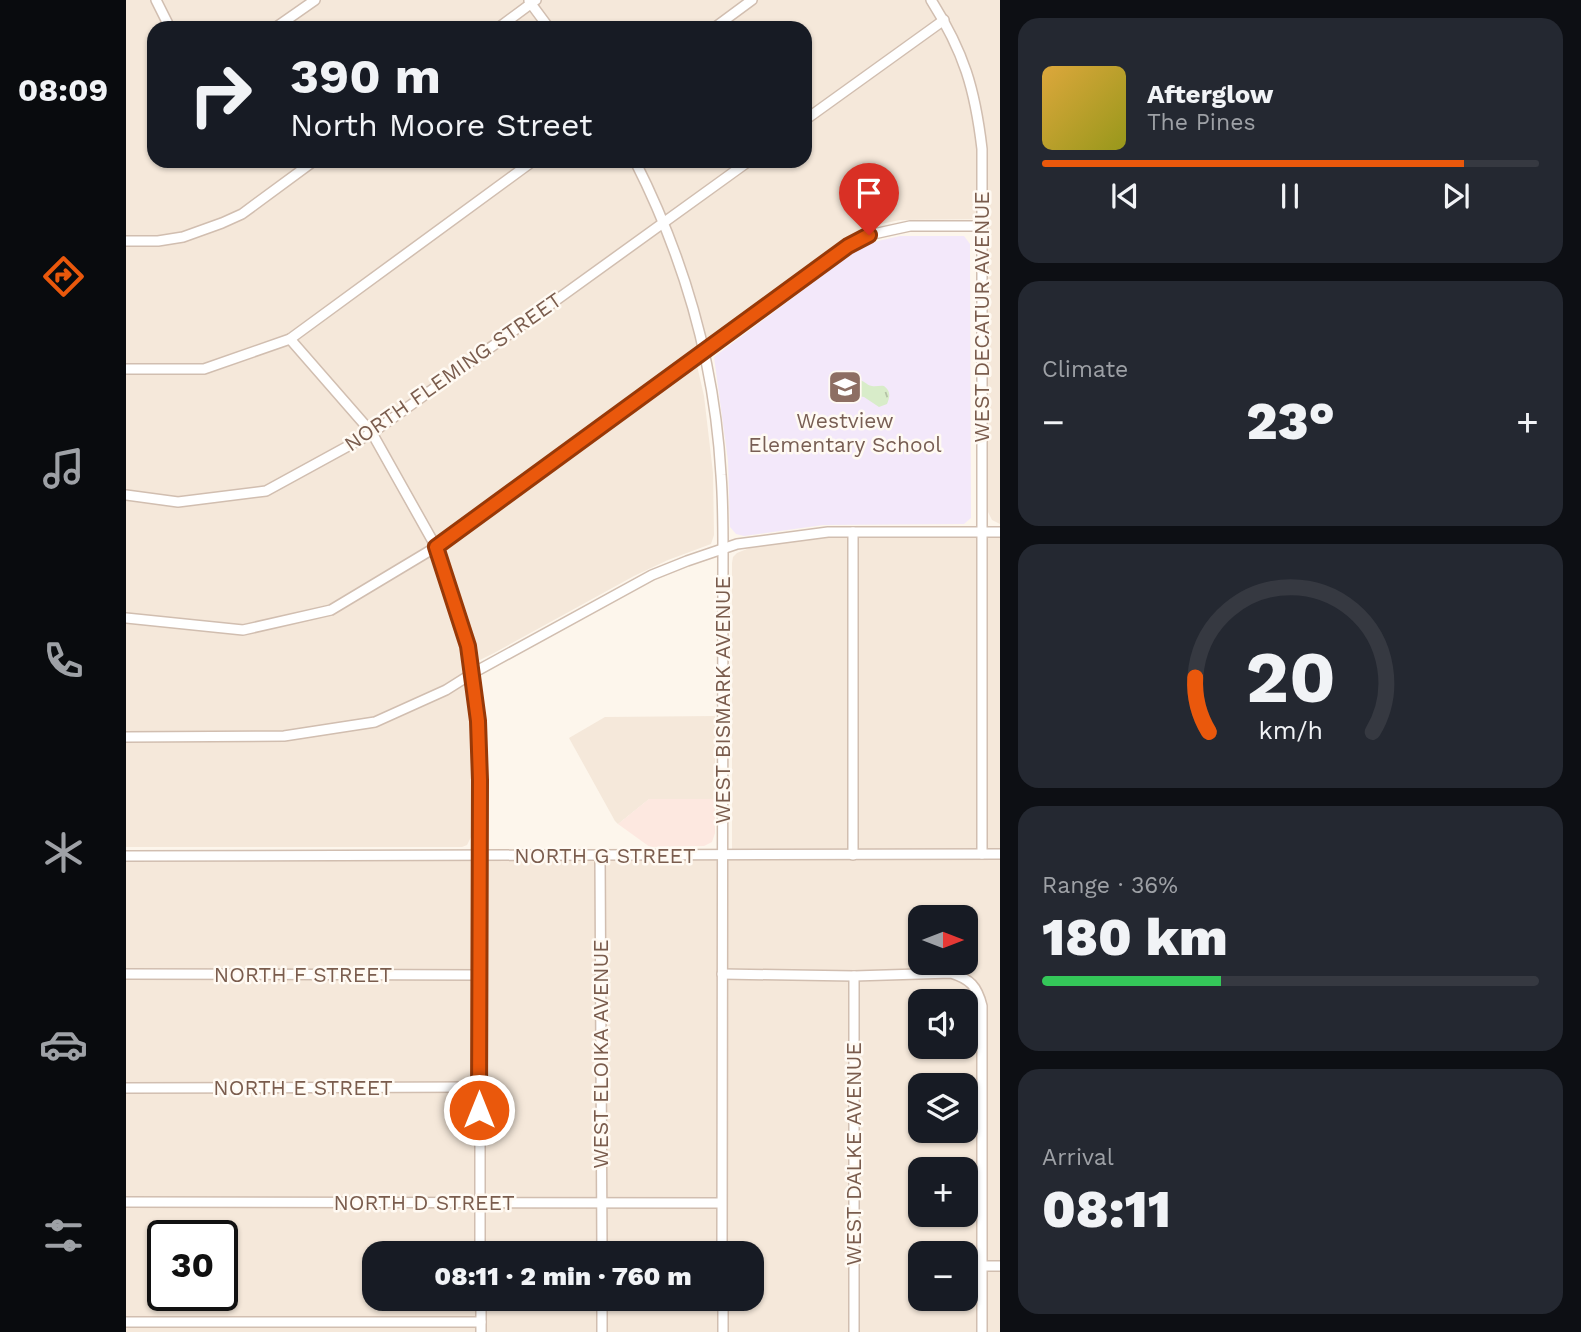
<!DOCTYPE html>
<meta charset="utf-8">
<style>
:root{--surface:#171b24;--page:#242831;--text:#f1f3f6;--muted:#9ea1a6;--line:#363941;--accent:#ea580c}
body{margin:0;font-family:"Work Sans",sans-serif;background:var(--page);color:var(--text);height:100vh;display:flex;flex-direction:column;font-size:26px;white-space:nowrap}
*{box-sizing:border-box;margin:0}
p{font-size:23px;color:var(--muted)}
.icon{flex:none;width:38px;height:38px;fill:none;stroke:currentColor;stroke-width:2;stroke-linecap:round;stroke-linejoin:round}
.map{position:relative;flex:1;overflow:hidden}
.panel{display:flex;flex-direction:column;gap:18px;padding:18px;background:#0d0f14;width:581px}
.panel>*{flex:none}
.guide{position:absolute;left:21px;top:21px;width:665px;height:147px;border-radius:21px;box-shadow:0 2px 5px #0004;background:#171b24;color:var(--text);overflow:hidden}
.needle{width:46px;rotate:90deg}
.buttons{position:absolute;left:782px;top:905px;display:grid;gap:14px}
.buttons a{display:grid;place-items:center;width:70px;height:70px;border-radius:14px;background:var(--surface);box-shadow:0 2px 5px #0004;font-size:35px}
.speed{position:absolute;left:21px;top:1220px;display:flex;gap:14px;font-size:35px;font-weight:700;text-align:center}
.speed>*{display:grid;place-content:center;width:91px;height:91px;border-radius:50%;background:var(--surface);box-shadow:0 2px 5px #0004;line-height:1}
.speed .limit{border:4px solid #111;border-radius:10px;background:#fff;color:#111}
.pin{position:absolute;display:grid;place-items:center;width:60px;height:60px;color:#fff;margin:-72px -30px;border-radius:50% 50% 50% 0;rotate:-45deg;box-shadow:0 0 7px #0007}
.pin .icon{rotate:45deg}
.me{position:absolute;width:77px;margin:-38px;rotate:0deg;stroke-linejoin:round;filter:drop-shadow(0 0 5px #0008)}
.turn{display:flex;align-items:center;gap:24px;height:147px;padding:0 28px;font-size:32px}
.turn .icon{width:91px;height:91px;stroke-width:2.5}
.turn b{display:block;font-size:49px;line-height:60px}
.big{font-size:52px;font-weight:800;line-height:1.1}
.panel .card{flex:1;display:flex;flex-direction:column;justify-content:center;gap:10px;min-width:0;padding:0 24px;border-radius:21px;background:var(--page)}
.panel .dial{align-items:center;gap:0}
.dial svg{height:182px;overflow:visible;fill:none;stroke:var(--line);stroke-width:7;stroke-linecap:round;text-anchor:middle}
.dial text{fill:var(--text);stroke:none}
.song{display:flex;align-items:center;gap:21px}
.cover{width:84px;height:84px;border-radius:10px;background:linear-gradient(135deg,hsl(40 70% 55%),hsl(60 70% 35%))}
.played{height:7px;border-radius:4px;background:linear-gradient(90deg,var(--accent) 85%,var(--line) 85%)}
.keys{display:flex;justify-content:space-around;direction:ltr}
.heat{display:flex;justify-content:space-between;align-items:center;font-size:38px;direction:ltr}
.charge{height:10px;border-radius:5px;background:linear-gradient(90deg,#34c759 36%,var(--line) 0)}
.trip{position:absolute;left:236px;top:1241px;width:402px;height:70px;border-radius:21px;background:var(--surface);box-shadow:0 2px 5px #0004;font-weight:800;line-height:70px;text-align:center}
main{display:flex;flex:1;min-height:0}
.dock{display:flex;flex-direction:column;width:126px;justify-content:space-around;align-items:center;background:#090b0e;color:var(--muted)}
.dock .icon{width:49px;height:49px}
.dock .selected{color:var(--accent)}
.dock b{font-size:32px;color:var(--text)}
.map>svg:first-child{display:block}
.residential{fill:#f5e8da;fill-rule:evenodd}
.commercial{fill:#fde8e0}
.education{fill:#f3e8fa}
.grass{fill:url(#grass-tufts)}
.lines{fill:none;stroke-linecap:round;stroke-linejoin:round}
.minor-casing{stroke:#d1beb0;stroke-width:12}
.minor{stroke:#fff;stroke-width:9}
.route-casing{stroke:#983908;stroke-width:18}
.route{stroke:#ea580c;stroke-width:12}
.labels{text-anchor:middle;stroke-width:5;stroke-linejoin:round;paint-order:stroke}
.street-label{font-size:21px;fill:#7a5c4d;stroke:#fffaf3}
.education-label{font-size:21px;fill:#785e54;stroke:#fffaf3}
</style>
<main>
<nav class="dock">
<b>08:09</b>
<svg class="icon selected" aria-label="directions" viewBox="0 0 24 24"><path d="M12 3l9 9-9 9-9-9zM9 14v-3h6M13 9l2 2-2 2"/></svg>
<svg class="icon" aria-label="music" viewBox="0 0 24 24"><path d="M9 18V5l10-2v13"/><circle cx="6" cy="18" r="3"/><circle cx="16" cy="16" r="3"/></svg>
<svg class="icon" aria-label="phone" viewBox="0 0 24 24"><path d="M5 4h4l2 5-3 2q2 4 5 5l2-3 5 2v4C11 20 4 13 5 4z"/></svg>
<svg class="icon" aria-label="climate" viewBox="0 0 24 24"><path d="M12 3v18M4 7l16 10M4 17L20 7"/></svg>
<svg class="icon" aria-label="car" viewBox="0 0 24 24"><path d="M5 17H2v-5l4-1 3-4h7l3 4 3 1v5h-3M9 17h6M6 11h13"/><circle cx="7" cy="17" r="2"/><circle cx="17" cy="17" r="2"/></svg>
<svg class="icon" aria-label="filters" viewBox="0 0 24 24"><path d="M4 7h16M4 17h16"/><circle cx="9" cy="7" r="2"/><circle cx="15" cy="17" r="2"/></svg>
</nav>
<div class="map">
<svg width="874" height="1332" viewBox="0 0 874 1332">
<defs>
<pattern id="grass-tufts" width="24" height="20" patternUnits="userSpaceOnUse" patternTransform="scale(1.75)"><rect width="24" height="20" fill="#d8ecc9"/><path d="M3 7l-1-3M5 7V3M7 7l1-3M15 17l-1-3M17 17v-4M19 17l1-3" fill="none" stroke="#b4c2a5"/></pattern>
</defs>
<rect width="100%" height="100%" fill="#fdf6ec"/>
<g class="residential">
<path d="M0 0H874V524L866 520 862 512 861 219 774 220 750 225 725 235 599 328 567 348 578 396 587 473 588 535 585 544 542 560 508 576 368 653 336 669 343 701 347 753 346 835 341 845 336 847H0ZM28 28H679V161H28Z"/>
<path d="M707 537 874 538V1332H0V860H606V563L607 557 611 553 626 547ZM794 917H840V962H794ZM794 1001H840V1046H794ZM794 1085H840V1130H794ZM794 1169H840V1214H794ZM37 1236H96V1295H37ZM248 1253H626V1298H248ZM794 1253H840V1298H794Z"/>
<path d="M589 716V799H523L492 824 489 821 443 738 479 717Z"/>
</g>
<path class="commercial" d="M523 799H589V833L586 842 578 846 524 847 492 824Z"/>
<path class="education" d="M774 236H838L844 244 845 518 838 524 697 525 618 536 610 534 604 527 602 461 588 357 732 249 752 241Z"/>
<path class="grass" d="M731 379C738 380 740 385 746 386 750 387 754 385 758 386 765 391 764 397 761 404L753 407 738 397 726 395C722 388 725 383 731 379Z"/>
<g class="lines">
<g class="minor-casing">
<g id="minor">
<path d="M30 0 44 28"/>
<path d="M805 0C838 52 849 89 856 149V854"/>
<path d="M403 1 423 28"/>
<path d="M149 28 189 0"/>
<path d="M372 28 410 0"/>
<path d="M588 28 626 0"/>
<path d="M679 120 818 20"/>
<path d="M509 161C558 258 589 365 595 475 597 500 597 525 597 550L596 1253"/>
<path d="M0 241H32L57 237 96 223 116 214 188 161"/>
<path d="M164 339 246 433 310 547 342 646 352 721 354 780V1253"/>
<path d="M0 369H78L164 339 407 161"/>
<path d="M0 495 52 502 140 491 246 433 623 161"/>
<path d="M727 532V855"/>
<path d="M0 618 117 630 205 610 310 547 722 246 743 235 784 226H855"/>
<path d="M0 737 158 736 249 722 320 690 347 673 526 575 561 561 611 544 702 532H874"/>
<path d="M474 855 476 1253"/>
<path d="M0 856 874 854"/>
<path d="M0 974 354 975"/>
<path d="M596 974 728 976 825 973C844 979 851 986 856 1006V1332"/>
<path d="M0 1088 353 1087"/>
<path d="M0 1202 595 1203"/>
<path d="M857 1266H874"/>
<path d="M355 1298V1332"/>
<path d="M476 1298V1332"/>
<path d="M597 1298V1332"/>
<path d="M0 1322H355"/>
<path d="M728 1332V976"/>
</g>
</g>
<use href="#minor" class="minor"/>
</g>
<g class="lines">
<g class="route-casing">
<path id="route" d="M353 1110 354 780 352 721 342 646 310 547 722 246 743 235"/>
</g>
<use href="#route" class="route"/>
</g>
<defs>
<g id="school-square" transform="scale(1.75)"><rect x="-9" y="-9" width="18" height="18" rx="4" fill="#8d6e63" stroke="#fffaf3"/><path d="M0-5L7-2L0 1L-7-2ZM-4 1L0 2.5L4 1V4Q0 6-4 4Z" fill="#fff"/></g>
</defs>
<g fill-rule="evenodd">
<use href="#school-square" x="719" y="387"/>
</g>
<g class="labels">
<g class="street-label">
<text transform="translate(856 317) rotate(-90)" y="7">WEST DECATUR AVENUE</text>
<text transform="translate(327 372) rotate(-35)" y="7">NORTH FLEMING STREET</text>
<text transform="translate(597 700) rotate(-90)" y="7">WEST BISMARK AVENUE</text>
<text x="479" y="863">NORTH G STREET</text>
<text x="177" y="982">NORTH F STREET</text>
<text transform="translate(475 1054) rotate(-90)" y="7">WEST ELOIKA AVENUE</text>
<text x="177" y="1095">NORTH E STREET</text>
<text transform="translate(728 1154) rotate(-90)" y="7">WEST DALKE AVENUE</text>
<text x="298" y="1210">NORTH D STREET</text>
</g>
<g class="education-label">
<text x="719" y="428">Westview<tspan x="719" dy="24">Elementary School</tspan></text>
</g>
</g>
</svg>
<div class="buttons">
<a><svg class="needle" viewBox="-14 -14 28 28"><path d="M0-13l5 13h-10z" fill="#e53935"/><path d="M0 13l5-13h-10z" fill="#9ea1a6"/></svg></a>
<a><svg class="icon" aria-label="sound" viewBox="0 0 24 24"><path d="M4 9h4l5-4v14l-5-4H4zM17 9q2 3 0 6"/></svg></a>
<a><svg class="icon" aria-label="layers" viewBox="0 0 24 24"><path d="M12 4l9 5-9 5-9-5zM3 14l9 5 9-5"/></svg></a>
<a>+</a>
<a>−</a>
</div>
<div class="speed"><div class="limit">30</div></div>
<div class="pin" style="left:743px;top:235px;background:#d93025"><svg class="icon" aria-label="arrive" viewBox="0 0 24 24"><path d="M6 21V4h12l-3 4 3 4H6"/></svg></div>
<svg class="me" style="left:353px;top:1110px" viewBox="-20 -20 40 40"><circle r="17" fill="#ea580c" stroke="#fff" stroke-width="3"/><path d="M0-11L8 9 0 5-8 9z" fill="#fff"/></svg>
<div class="trip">08:11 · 2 min · 760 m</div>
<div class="guide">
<div class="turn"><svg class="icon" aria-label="right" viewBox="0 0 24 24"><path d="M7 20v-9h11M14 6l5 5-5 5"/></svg><div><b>390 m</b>North Moore Street</div></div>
</div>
</div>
<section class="panel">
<div class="card">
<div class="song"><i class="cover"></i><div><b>Afterglow</b><p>The Pines</p></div></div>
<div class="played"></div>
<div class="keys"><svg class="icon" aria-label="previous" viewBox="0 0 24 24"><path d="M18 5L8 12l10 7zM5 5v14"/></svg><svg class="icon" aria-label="pause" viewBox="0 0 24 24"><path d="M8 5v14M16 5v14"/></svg><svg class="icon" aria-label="next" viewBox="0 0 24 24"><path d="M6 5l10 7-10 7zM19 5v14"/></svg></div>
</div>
<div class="card"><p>Climate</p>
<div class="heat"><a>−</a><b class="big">23°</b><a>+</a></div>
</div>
<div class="card dial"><svg viewBox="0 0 100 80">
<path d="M14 69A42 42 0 1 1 86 69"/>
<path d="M14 69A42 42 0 0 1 8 45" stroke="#ea580c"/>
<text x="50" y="56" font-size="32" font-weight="700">20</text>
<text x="50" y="72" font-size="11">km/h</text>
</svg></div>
<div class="card"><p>Range · 36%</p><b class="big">180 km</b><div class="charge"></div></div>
<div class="card"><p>Arrival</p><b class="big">08:11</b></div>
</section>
</main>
